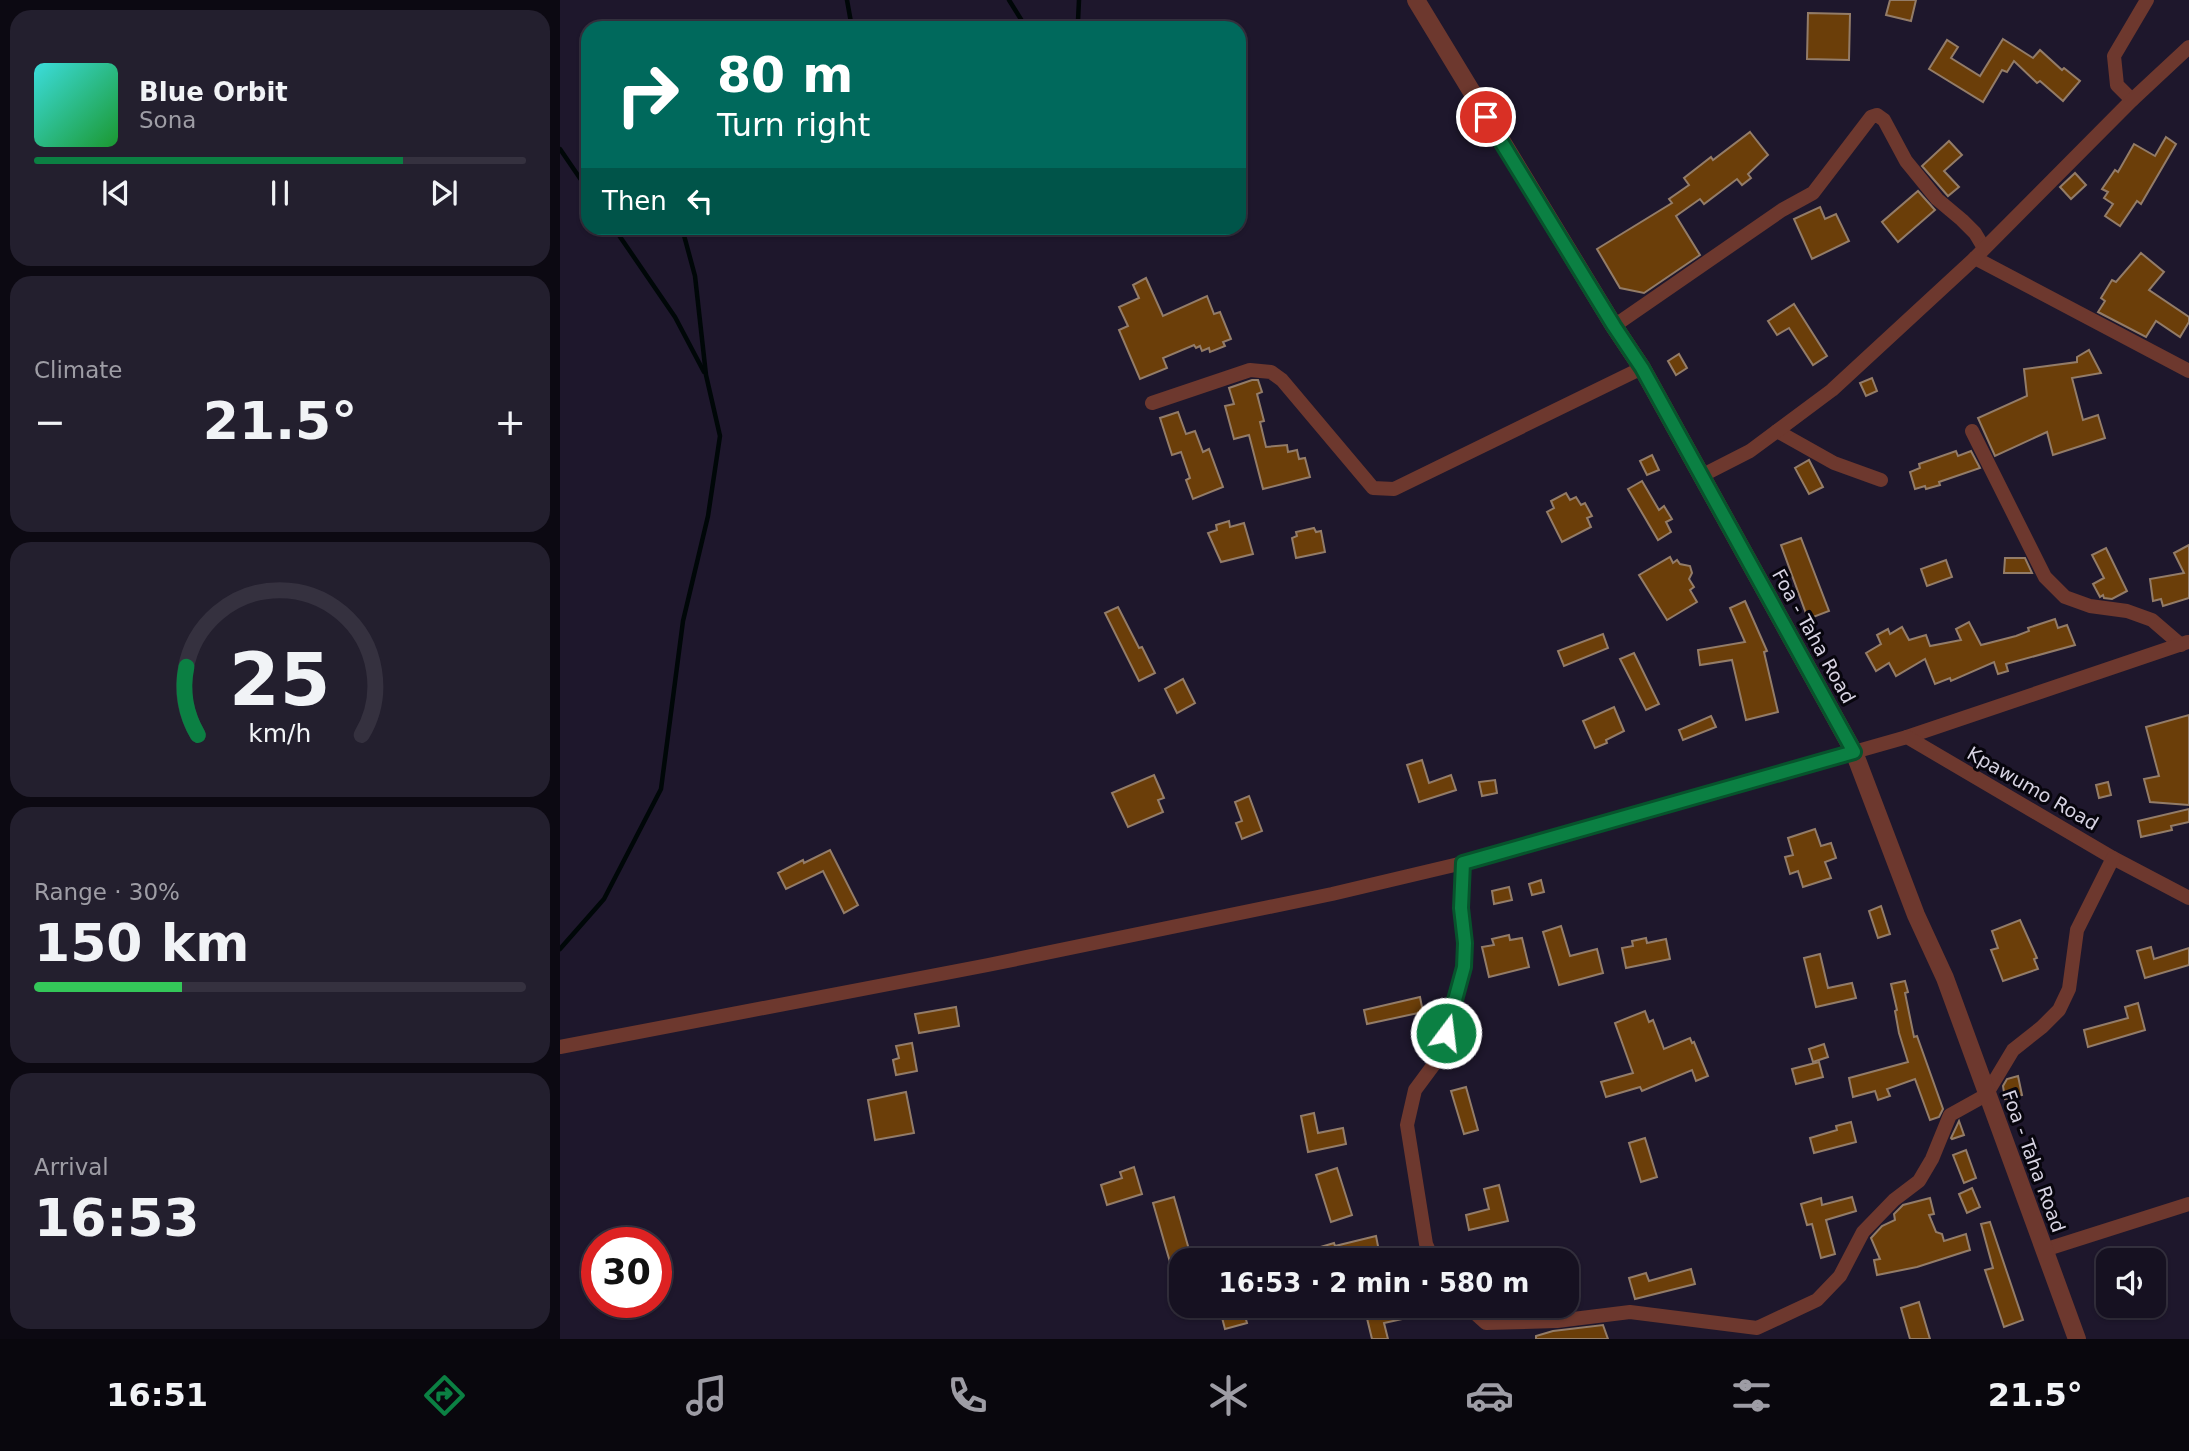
<!DOCTYPE html>
<meta charset="utf-8">
<style>
:root{--surface:#161121;--page:#231f2e;--text:#f1f3f6;--muted:#9e9da5;--line:#35313f;--accent:#0b8043}
body{margin:0;font-family:"DejaVu Sans",sans-serif;background:var(--page);color:var(--text);height:100vh;display:flex;flex-direction:column;font-size:26px;white-space:nowrap}
*{box-sizing:border-box;margin:0}
p{font-size:23px;color:var(--muted)}
.icon{flex:none;width:38px;height:38px;fill:none;stroke:currentColor;stroke-width:2;stroke-linecap:round;stroke-linejoin:round}
.map{position:relative;flex:1;overflow:hidden}
.side{display:flex;flex-direction:column;gap:10px;padding:10px;background:#0c0912;width:560px}
.side>*{flex:none}
.top-card{position:absolute;left:21px;top:21px;width:665px;height:214px;border-radius:21px;box-shadow:0 2px 5px #0004,0 0 0 2px var(--line);background:#00695c;color:#fff;overflow:hidden}
.buttons{position:absolute;left:1536px;top:1248px;display:grid;gap:14px}
.buttons a{display:grid;place-items:center;width:70px;height:70px;border-radius:14px;background:var(--surface);box-shadow:0 2px 5px #0004,0 0 0 2px var(--line);font-size:35px}
.speed{position:absolute;left:21px;top:1227px;display:flex;gap:14px;font-size:35px;font-weight:700;text-align:center}
.speed>*{display:grid;place-content:center;width:91px;height:91px;border-radius:50%;background:var(--surface);box-shadow:0 2px 5px #0004,0 0 0 2px var(--line);line-height:1}
.speed .limit{border:10px solid #d22;background:#fff;color:#111}
.pin{position:absolute;display:grid;place-items:center;width:60px;height:60px;color:#fff;margin:-30px;border:4px solid #fff;border-radius:50%;box-shadow:0 2px 7px #0007}
.me{position:absolute;width:77px;margin:-38px;rotate:15deg;stroke-linejoin:round;filter:drop-shadow(0 0 5px #0008)}
.turn{display:flex;align-items:center;gap:24px;height:147px;padding:0 21px;font-size:32px}
.turn .icon{width:91px;height:91px;stroke-width:2.5}
.turn b{display:block;font-size:49px;line-height:60px}
.then{display:flex;align-items:center;height:66px;padding:0 21px;background:#0003;gap:14px;font-size:26px}
.big{font-size:52px;font-weight:600;line-height:1.1}
.side .tile{flex:1;display:flex;flex-direction:column;justify-content:center;gap:10px;min-width:0;padding:0 24px;border-radius:21px;background:var(--page)}
.side .dial{align-items:center;gap:0}
.dial svg{height:182px;overflow:visible;fill:none;stroke:var(--line);stroke-width:7;stroke-linecap:round;text-anchor:middle}
.dial text{fill:var(--text);stroke:none}
.song{display:flex;align-items:center;gap:21px}
.cover{width:84px;height:84px;border-radius:10px;background:linear-gradient(135deg,hsl(180 70% 55%),hsl(130 70% 35%))}
.played{height:7px;border-radius:4px;background:linear-gradient(90deg,var(--accent) 75%,var(--line) 75%)}
.keys{display:flex;justify-content:space-around;direction:ltr}
.heat{display:flex;justify-content:space-between;align-items:center;font-size:38px;direction:ltr}
.charge{height:10px;border-radius:5px;background:linear-gradient(90deg,#34c759 30%,var(--line) 0)}
.trip{position:absolute;left:609px;top:1248px;width:410px;height:70px;border-radius:21px;background:var(--surface);box-shadow:0 2px 5px #0004,0 0 0 2px var(--line);font-weight:600;line-height:70px;text-align:center}
.menu{display:flex;height:112px;justify-content:space-around;align-items:center;background:#09070d;color:var(--muted)}
.menu .icon{width:49px;height:49px}
.menu .active{color:var(--accent)}
.menu b{font-size:32px;color:var(--text)}
main{display:flex;flex:1;min-height:0}
.map>svg:first-child{display:block}
.lines{fill:none;stroke-linecap:round;stroke-linejoin:round}
.stream{stroke:#000708;stroke-width:4.5}
.building{fill:#6b3e09;stroke:#937c68;stroke-width:2}
.minor{stroke:#6d382e;stroke-width:14}
.tertiary{stroke:#6d382e;stroke-width:18}
.route-casing{stroke:#07532c;stroke-width:18}
.route{stroke:#0b8043;stroke-width:12}
.labels{text-anchor:middle;stroke-width:6;stroke-linejoin:round;paint-order:stroke}
.street-label{font-size:19px;fill:#d7d3e2;stroke:#07050d}
</style>
<main>
<section class="side">
<div class="tile">
<div class="song"><i class="cover"></i><div><b>Blue Orbit</b><p>Sona</p></div></div>
<div class="played"></div>
<div class="keys"><svg class="icon" aria-label="previous" viewBox="0 0 24 24"><path d="M18 5L8 12l10 7zM5 5v14"/></svg><svg class="icon" aria-label="pause" viewBox="0 0 24 24"><path d="M8 5v14M16 5v14"/></svg><svg class="icon" aria-label="next" viewBox="0 0 24 24"><path d="M6 5l10 7-10 7zM19 5v14"/></svg></div>
</div>
<div class="tile"><p>Climate</p>
<div class="heat"><a>−</a><b class="big">21.5°</b><a>+</a></div>
</div>
<div class="tile dial"><svg viewBox="0 0 100 80">
<path d="M14 69A42 42 0 1 1 86 69"/>
<path d="M14 69A42 42 0 0 1 9 39" stroke="#0b8043"/>
<text x="50" y="56" font-size="32" font-weight="700">25</text>
<text x="50" y="72" font-size="11">km/h</text>
</svg></div>
<div class="tile"><p>Range · 30%</p><b class="big">150 km</b><div class="charge"></div></div>
<div class="tile"><p>Arrival</p><b class="big">16:53</b></div>
</section>
<div class="map">
<svg width="1629" height="1339" viewBox="0 0 1629 1339">
<rect width="100%" height="100%" fill="#1e172c"/>
<g class="lines">
<g class="stream">
<path d="M287 0 292 28"/>
<path d="M449 0 462 21 463 28"/>
<path d="M514 28 518 21 519 0"/>
<path d="M0 149 28 190"/>
<path d="M54 228 115 317 144 372"/>
<path d="M0 949 44 899 101 789 123 621 148 516 160 436 146 375 135 276 122 228"/>
</g>
</g>
<g class="building">
<path d="M1330 0H1356L1351 21 1326 15Z"/>
<path d="M1248 13 1290 14 1289 60 1247 59Z"/>
<path d="M1443 39 1473 58 1480 50 1502 70 1504 68 1520 81 1503 101 1480 81 1477 83 1454 61 1447 72 1442 70 1423 102 1369 69 1387 40 1398 47 1391 58 1420 76Z"/>
<path d="M1190 132 1208 155 1188 174 1191 178 1182 185 1177 179 1144 204 1140 199 1116 216 1140 255 1084 293 1060 288 1037 249 1112 203 1109 199 1129 185 1124 178 1151 157 1153 160Z"/>
<path d="M1606 137 1616 144 1581 204 1577 201 1560 226 1545 216 1553 204 1544 198 1548 192 1542 189 1555 170 1558 172 1574 144 1595 156Z"/>
<path d="M1389 141 1402 155 1384 171 1399 187 1388 196 1362 166Z"/>
<path d="M1515 173 1526 185 1511 199 1500 187Z"/>
<path d="M1358 191 1375 210 1338 242 1322 222Z"/>
<path d="M1260 207 1265 219 1276 214 1289 241 1252 259 1234 219Z"/>
<path d="M1581 253 1604 272 1589 290 1629 317V322L1620 337 1596 321 1586 337 1538 312 1545 301 1541 298 1552 280 1556 282Z"/>
<path d="M586 278 603 316 647 296 654 314 660 312 671 339 663 342 665 346 650 352 649 348 642 351 640 346 636 348 634 345 603 358 607 368 580 379 559 330 568 326 559 307 579 298 573 285Z"/>
<path d="M1234 304 1267 356 1253 365 1229 328 1217 335 1208 321Z"/>
<path d="M1529 350 1541 373 1512 378 1523 420 1538 415 1545 438 1493 455 1487 432 1435 456 1418 418 1467 396 1464 369 1517 362V357Z"/>
<path d="M1119 354 1127 368 1116 375 1108 361Z"/>
<path d="M1312 378 1317 391 1306 396 1300 383Z"/>
<path d="M692 380H698L702 392 697 394 704 421 700 422 706 447 727 445 728 452 737 450 739 459 745 458 750 477 703 489 689 435 674 439 665 406 674 404 669 388Z"/>
<path d="M618 412 626 434 635 431 643 452 649 449 663 487 633 499 626 480 630 478 621 452 612 455 600 418Z"/>
<path d="M1396 451 1398 456 1411 451 1420 468 1379 482 1380 485 1366 489 1365 486 1355 489 1350 472 1360 468 1359 464Z"/>
<path d="M1092 455 1099 470 1087 475 1080 461Z"/>
<path d="M1249 460 1263 487 1249 494 1235 468Z"/>
<path d="M1082 481 1099 510 1104 506 1112 519 1106 522 1111 532 1098 540 1068 489Z"/>
<path d="M1006 493 1010 500 1016 497 1021 505 1025 503 1032 516 1027 518 1031 527 1002 542 987 512 994 508 991 501Z"/>
<path d="M669 521 670 527 684 523 693 554 661 562 648 533 657 530 656 525Z"/>
<path d="M754 528 756 532 761 531 765 552 736 558 732 538 737 536 736 532Z"/>
<path d="M1241 538 1269 611 1248 619 1221 545Z"/>
<path d="M1629 545V598L1603 606 1601 599 1593 601 1590 579 1624 573 1614 553Z"/>
<path d="M1546 548 1567 591 1552 599 1544 598 1543 595 1540 597 1533 584 1544 578 1532 555Z"/>
<path d="M1110 557 1113 563 1117 560 1120 564 1130 566 1132 573 1129 579 1134 587 1130 590 1137 602 1107 620 1079 575Z"/>
<path d="M1445 558H1465L1472 573H1444Z"/>
<path d="M1386 560 1392 577 1367 586 1361 569Z"/>
<path d="M1185 601 1207 651 1204 652 1218 712 1186 720 1172 660 1140 665 1138 650 1185 642 1170 608Z"/>
<path d="M558 607 579 648 582 647 595 673 579 681 545 613Z"/>
<path d="M1495 619 1498 628 1507 625 1515 645 1446 664 1448 671 1438 674 1434 662 1391 681 1390 678 1375 684 1365 659 1336 676 1329 663 1316 671 1306 653 1321 644 1317 635 1328 629 1330 634 1342 627 1349 640 1366 635 1370 646 1401 640 1396 629 1409 622 1421 645 1456 636 1469 631 1468 628Z"/>
<path d="M1043 634 1048 648 1004 666 998 651Z"/>
<path d="M1074 653 1099 704 1086 710 1060 659Z"/>
<path d="M623 679 635 703 617 713 605 689Z"/>
<path d="M1054 707 1064 731 1046 740 1047 743 1035 748 1023 721Z"/>
<path d="M1629 715V805L1590 802 1584 779 1599 776 1586 727Z"/>
<path d="M1151 716 1156 727 1123 740 1119 730Z"/>
<path d="M862 760 869 783 891 775 896 790 859 802 847 765Z"/>
<path d="M594 775 604 798 598 800 603 812 568 827 552 793Z"/>
<path d="M935 780 937 793 922 796 919 782Z"/>
<path d="M1548 782 1551 795 1539 798 1536 785Z"/>
<path d="M689 796 702 831 682 839 676 823 682 821 675 802Z"/>
<path d="M1629 809V822L1611 826 1612 830 1581 837 1578 821Z"/>
<path d="M1255 829 1261 846 1271 843 1276 858 1265 862 1271 878 1243 887 1238 871 1230 874 1225 857 1233 855 1228 838Z"/>
<path d="M270 850 298 905 284 913 263 871 226 889 218 873 243 860 244 863Z"/>
<path d="M981 880 984 892 972 895 969 884Z"/>
<path d="M949 887 952 900 934 904 932 891Z"/>
<path d="M1321 906 1330 934 1318 938 1309 911Z"/>
<path d="M1460 920 1477 958 1474 959 1478 969 1443 981 1431 950 1438 948 1432 931Z"/>
<path d="M1001 926 1010 956 1037 949 1043 973 999 985 983 932Z"/>
<path d="M949 935 950 940 962 938 969 967 929 977 922 947 934 945 932 939Z"/>
<path d="M1086 938 1087 943 1106 939 1110 959 1066 968 1062 948 1073 946 1072 941Z"/>
<path d="M1591 947 1594 959 1629 948V965L1585 978 1577 951Z"/>
<path d="M1260 954 1268 988 1292 983 1296 998 1256 1007 1244 958Z"/>
<path d="M1345 981 1348 992 1345 993 1354 1037 1357 1036 1383 1109 1379 1117 1370 1120 1355 1079 1327 1089 1330 1096 1318 1100 1315 1091 1293 1097 1289 1078 1348 1062 1339 1033 1335 1011 1337 1010 1331 984Z"/>
<path d="M860 997 863 1012 807 1024 804 1010Z"/>
<path d="M1578 1003 1585 1030 1528 1047 1524 1030 1568 1018 1565 1007Z"/>
<path d="M396 1007 399 1026 359 1033 355 1014Z"/>
<path d="M1085 1011 1089 1022 1093 1020 1104 1049 1130 1038 1132 1043 1134 1042 1148 1076 1136 1081 1132 1070 1082 1091 1080 1087 1046 1097 1041 1082 1073 1073 1055 1023Z"/>
<path d="M352 1043 357 1071 336 1075 333 1060 339 1058 336 1046Z"/>
<path d="M1264 1044 1268 1057 1253 1062 1249 1049Z"/>
<path d="M1259 1062 1263 1077 1236 1084 1232 1069Z"/>
<path d="M1458 1076 1462 1095 1445 1099 1443 1086 1447 1079Z"/>
<path d="M906 1087 918 1130 904 1134 891 1091Z"/>
<path d="M346 1092 354 1133 315 1140 308 1100Z"/>
<path d="M754 1113 758 1133 783 1128 786 1144 748 1152 741 1116Z"/>
<path d="M1399 1121 1404 1135 1392 1139 1391 1138Z"/>
<path d="M1291 1122 1296 1142 1254 1153 1250 1138 1277 1130 1276 1126Z"/>
<path d="M1085 1138 1097 1177 1081 1182 1069 1143Z"/>
<path d="M1406 1150 1416 1178 1404 1183 1393 1155Z"/>
<path d="M574 1167 582 1194 547 1205 541 1185 562 1178 560 1172Z"/>
<path d="M777 1168 792 1215 771 1222 756 1175Z"/>
<path d="M939 1185 948 1221 909 1230 906 1215 929 1209 924 1189Z"/>
<path d="M1412 1188 1420 1207 1407 1213 1399 1194Z"/>
<path d="M614 1197 632 1260H621V1289L618 1290 593 1203Z"/>
<path d="M1292 1197 1296 1211 1266 1220 1275 1254 1261 1258 1252 1224 1247 1225 1241 1204 1261 1198 1262 1205Z"/>
<path d="M1370 1198 1374 1214 1369 1215 1376 1232 1382 1234 1384 1241 1406 1234 1410 1250 1357 1267 1317 1275 1314 1260 1320 1259 1311 1238 1322 1226 1335 1220 1334 1214 1343 1205Z"/>
<path d="M1430 1222 1463 1320 1444 1327 1425 1270 1433 1268 1421 1224Z"/>
<path d="M816 1236 819 1251 816 1252 818 1260H728L727 1257 774 1243 775 1246Z"/>
<path d="M1131 1269 1135 1284 1075 1299 1069 1278 1086 1273 1089 1281Z"/>
<path d="M1359 1302 1370 1339H1350L1341 1308Z"/>
<path d="M659 1306H682L687 1323 665 1329Z"/>
<path d="M739 1306H775V1308L743 1318Z"/>
<path d="M804 1306H844L847 1318 824 1323 828 1339H812Z"/>
<path d="M1043 1325 1048 1339H976V1336L993 1331Z"/>
</g>
<g class="lines">
<g class="minor">
<path d="M1572 100 1557 85 1554 56 1587 0"/>
<path d="M1415 258 1629 371"/>
<path d="M1054 326 1222 210 1253 193 1311 117 1317 115 1324 120 1346 161 1377 199 1402 220 1415 233 1424 248"/>
<path d="M592 403 690 370 711 372 722 380 813 488 834 489 1082 368"/>
<path d="M1217 431 1274 463 1321 480"/>
<path d="M1412 431 1485 577 1505 597 1530 606 1567 611 1592 620 1621 645"/>
<path d="M1143 475 1190 451 1272 390 1415 258 1572 100 1629 47"/>
<path d="M1347 737 1628 642"/>
<path d="M0 1047 428 965 772 894 903 863 1347 737 1553 858 1629 898"/>
<path d="M1484 1250 1629 1204"/>
<path d="M873 1260 866 1244 847 1125 855 1090 875 1063 886 1033 904 967 905 943 901 908 903 863"/>
<path d="M907 1306 926 1323 997 1321 1070 1312 1197 1328 1257 1300 1280 1276 1303 1232 1334 1200 1359 1181 1372 1159 1390 1115 1426 1095 1453 1050 1482 1027 1499 1010 1509 989 1517 930 1553 858"/>
</g>
<path class="tertiary" d="M856 0 1054 326 1082 368 1294 752 1356 915 1385 978 1517 1339"/>
</g>
<g class="lines">
<g class="route-casing">
<path id="route" d="M886 1033 904 967 905 943 901 908 903 863 1294 752 1082 368 1054 326 926 117"/>
</g>
<use href="#route" class="route"/>
</g>
<g class="labels">
<g class="street-label">
<text transform="translate(1254 636) rotate(61)" y="7">Foa - Taha Road</text>
<text transform="translate(1473 788) rotate(30)" y="7">Kpawumo Road</text>
<text transform="translate(1474 1161) rotate(70)" y="7">Foa - Taha Road</text>
</g>
</g>
</svg>
<div class="buttons">
<a><svg class="icon" aria-label="sound" viewBox="0 0 24 24"><path d="M4 9h4l5-4v14l-5-4H4zM17 9q2 3 0 6"/></svg></a>
</div>
<div class="speed"><div class="limit">30</div></div>
<div class="pin" style="left:926px;top:117px;background:#d93025"><svg class="icon" aria-label="arrive" viewBox="0 0 24 24"><path d="M6 21V4h12l-3 4 3 4H6"/></svg></div>
<svg class="me" style="left:886px;top:1033px" viewBox="-20 -20 40 40"><circle r="17" fill="#0b8043" stroke="#fff" stroke-width="3"/><path d="M0-11L8 9 0 5-8 9z" fill="#fff"/></svg>
<div class="trip">16:53 · 2 min · 580 m</div>
<div class="top-card">
<div class="turn"><svg class="icon" aria-label="right" viewBox="0 0 24 24"><path d="M7 20v-9h11M14 6l5 5-5 5"/></svg><div><b>80 m</b>Turn right</div></div>
<div class="then">Then<svg class="icon" aria-label="left" viewBox="0 0 24 24"><path d="M17 20v-9H6M10 6l-5 5 5 5"/></svg></div>
</div>
</div>
</main>
<nav class="menu">
<b>16:51</b>
<svg class="icon active" aria-label="directions" viewBox="0 0 24 24"><path d="M12 3l9 9-9 9-9-9zM9 14v-3h6M13 9l2 2-2 2"/></svg>
<svg class="icon" aria-label="music" viewBox="0 0 24 24"><path d="M9 18V5l10-2v13"/><circle cx="6" cy="18" r="3"/><circle cx="16" cy="16" r="3"/></svg>
<svg class="icon" aria-label="phone" viewBox="0 0 24 24"><path d="M5 4h4l2 5-3 2q2 4 5 5l2-3 5 2v4C11 20 4 13 5 4z"/></svg>
<svg class="icon" aria-label="climate" viewBox="0 0 24 24"><path d="M12 3v18M4 7l16 10M4 17L20 7"/></svg>
<svg class="icon" aria-label="car" viewBox="0 0 24 24"><path d="M5 17H2v-5l4-1 3-4h7l3 4 3 1v5h-3M9 17h6M6 11h13"/><circle cx="7" cy="17" r="2"/><circle cx="17" cy="17" r="2"/></svg>
<svg class="icon" aria-label="filters" viewBox="0 0 24 24"><path d="M4 7h16M4 17h16"/><circle cx="9" cy="7" r="2"/><circle cx="15" cy="17" r="2"/></svg>
<b>21.5°</b>
</nav>
